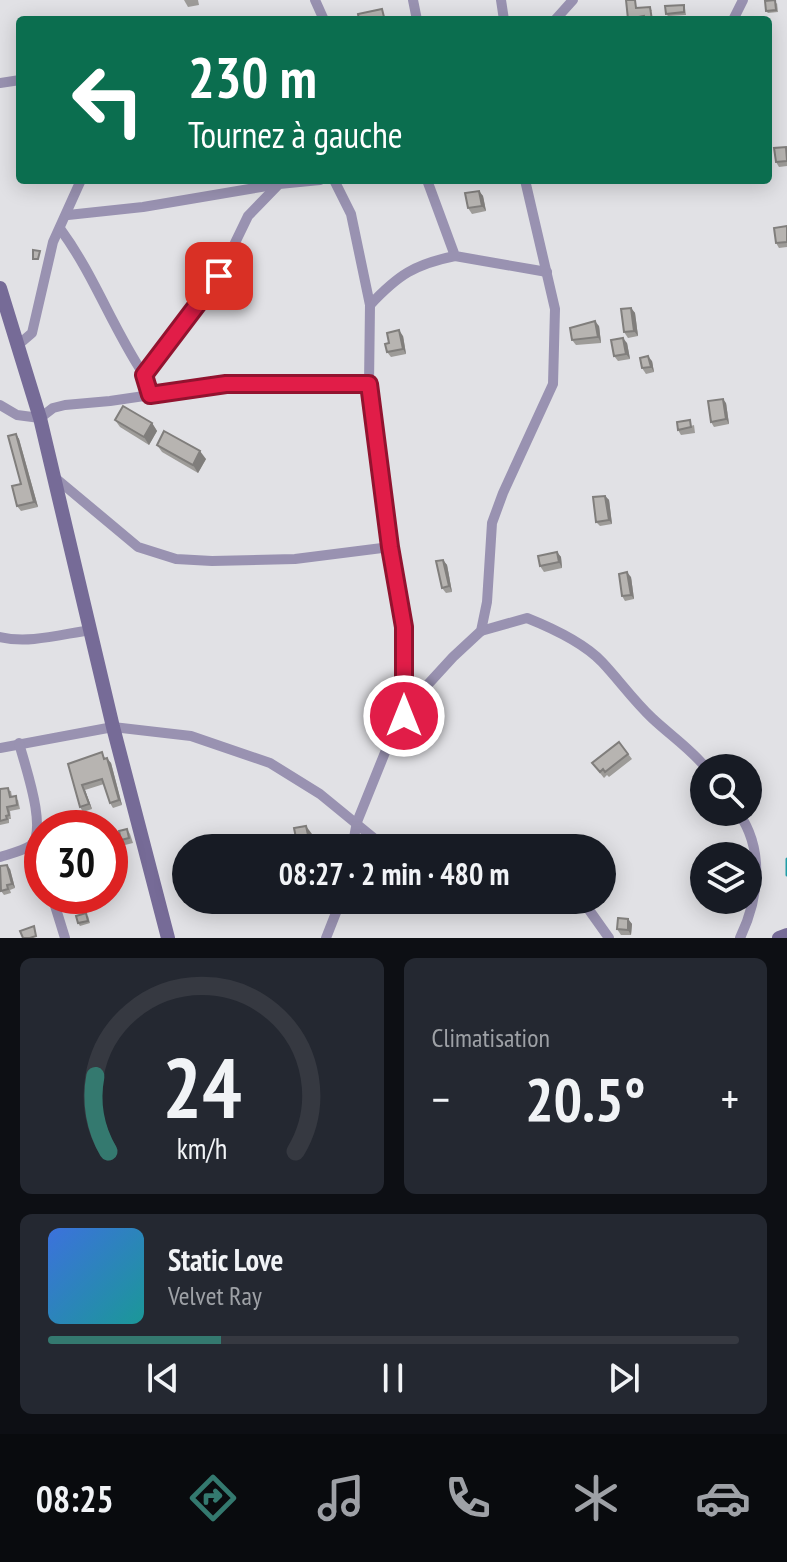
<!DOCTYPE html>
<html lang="fr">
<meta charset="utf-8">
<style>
:root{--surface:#171b24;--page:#242831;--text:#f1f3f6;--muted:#9ea1a6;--line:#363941;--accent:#34796f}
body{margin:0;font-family:"PT Sans Narrow",sans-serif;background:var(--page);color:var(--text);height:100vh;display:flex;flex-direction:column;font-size:30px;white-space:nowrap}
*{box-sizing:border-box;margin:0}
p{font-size:26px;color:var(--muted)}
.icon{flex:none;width:44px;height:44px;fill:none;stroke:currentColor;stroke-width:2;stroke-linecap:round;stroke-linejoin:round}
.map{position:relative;height:938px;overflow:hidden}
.details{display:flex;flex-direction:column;gap:20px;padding:20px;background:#0d0f14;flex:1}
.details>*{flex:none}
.banner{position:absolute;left:16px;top:16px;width:756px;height:168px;border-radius:8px;box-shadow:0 4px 20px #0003;background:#0b6e4f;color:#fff;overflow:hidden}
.buttons{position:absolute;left:690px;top:754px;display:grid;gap:16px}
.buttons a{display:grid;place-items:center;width:72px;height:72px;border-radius:50%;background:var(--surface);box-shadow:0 4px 20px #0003;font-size:40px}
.speed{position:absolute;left:24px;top:810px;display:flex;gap:16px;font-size:40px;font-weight:700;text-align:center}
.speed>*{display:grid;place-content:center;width:104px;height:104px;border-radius:50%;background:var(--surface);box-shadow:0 4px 20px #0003;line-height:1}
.speed .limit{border:12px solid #d22;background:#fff;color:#111}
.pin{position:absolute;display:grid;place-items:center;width:68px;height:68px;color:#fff;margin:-34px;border-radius:16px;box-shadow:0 4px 12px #0006}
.me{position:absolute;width:88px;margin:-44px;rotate:0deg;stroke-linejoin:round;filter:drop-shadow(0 0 6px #0008)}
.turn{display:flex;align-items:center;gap:28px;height:168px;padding:0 40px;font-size:36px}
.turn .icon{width:104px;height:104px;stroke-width:2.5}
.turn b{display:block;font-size:56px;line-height:68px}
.big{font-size:60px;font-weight:700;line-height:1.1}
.details .card{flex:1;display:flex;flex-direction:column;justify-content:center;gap:12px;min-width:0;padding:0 28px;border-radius:12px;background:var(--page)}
.details .dial{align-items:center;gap:0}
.dial svg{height:208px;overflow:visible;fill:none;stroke:var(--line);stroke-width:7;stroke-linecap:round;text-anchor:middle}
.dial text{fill:var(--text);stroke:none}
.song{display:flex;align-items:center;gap:24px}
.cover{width:96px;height:96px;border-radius:12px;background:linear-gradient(135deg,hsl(220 70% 55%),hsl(180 70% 35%))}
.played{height:8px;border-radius:4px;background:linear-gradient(90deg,var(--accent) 25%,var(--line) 25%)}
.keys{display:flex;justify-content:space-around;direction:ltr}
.heat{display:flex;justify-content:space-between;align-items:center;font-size:44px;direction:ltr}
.details .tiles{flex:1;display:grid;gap:20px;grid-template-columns:1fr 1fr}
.card:last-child{grid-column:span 2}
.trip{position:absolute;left:172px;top:834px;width:444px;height:80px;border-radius:40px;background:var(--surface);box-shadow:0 4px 20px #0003;font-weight:700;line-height:80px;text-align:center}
.dock{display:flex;height:128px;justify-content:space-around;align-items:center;background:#090b0e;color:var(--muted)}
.dock .icon{width:56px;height:56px}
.dock .on{color:var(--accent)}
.dock b{font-size:36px;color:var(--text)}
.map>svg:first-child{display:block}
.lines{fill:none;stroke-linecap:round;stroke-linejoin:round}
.stream{stroke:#219da7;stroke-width:3}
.street{stroke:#9992b1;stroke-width:10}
.secondary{stroke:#766b97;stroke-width:14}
.wall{fill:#9d9b98}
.shaded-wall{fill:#807e7c}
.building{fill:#b7b4b1;stroke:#807e7c;stroke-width:2}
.route-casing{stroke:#92132f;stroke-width:20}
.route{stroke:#e11d48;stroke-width:14}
</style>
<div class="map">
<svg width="787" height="938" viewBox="0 0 787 938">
<rect width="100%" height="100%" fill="#e1e1e5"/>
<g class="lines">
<path class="stream" d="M787 859V875"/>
<g class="street">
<path d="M315 0 324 20"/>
<path d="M413 0 417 20"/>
<path d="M501 0 504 20"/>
<path d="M555 20 573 0"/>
<path d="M733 20 743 0"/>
<path d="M0 83 20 80"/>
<path d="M334 180 351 214 370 305 369 384 390 547 404 627V713"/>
<path d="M427 180 455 256 547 272"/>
<path d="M68 215 143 207 279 184"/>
<path d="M61 230C94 275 113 329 144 375"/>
<path d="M370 305C398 275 415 264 455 256"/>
<path d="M18 345 32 333 53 242 81 180"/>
<path d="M150 395 144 375 219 276 248 216 279 184 320 180"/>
<path d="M0 405 17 415 40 418 53 408 65 405 110 401 226 384H369"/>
<path d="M53 476 138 547 176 559 212 561 295 559 390 547"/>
<path d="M481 631 527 618C552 628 583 642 602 662 619 680 633 700 652 718 670 735 691 749 706 768"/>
<path d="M0 637C29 644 62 634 91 630"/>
<path d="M0 748 113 727 191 736 270 763 320 794 386 848"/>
<path d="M738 812C765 850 759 898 740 938"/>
<path d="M38 836 42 855"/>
<path d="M352 848 357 822 386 750 409 705 453 657 481 631 487 602 492 523 503 493 553 384 555 309 525 180"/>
<path d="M0 857C9 854 22 851 30 846 49 832 24 763 19 743"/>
<path d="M52 896 65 938"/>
<path d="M582 900 609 938"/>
<path d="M326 938 341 900"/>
</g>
<g class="secondary">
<path d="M0 288 40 418 113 727 168 938"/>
<path d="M779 938 787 935"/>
</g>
</g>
<g class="wall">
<path d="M184 0H198L199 5 188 7Z"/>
<path d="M777 3 778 12 768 13 766 11Z"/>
<path d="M684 5 685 8 686 15 668 16 666 14Z"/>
<path d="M637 8 652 10 645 19 629 20Z"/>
<path d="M787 149V166L779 167 776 162Z"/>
<path d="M479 191 483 196 486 211 472 214 468 208Z"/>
<path d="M787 226V247L779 248 776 243Z"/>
<path d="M631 308 635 313 638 336 628 338 624 332Z"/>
<path d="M599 326 601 343 576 345 572 340Z"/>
<path d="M403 336 406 354 391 357 387 352 389 343Z"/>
<path d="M627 343 630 359 618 361 614 356Z"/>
<path d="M652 361 654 372 646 374 642 368Z"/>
<path d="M726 403 729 424 714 427 711 422Z"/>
<path d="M115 420 152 423 157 431 149 445 120 427Z"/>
<path d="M694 425 695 433 681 435 678 430Z"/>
<path d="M16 434 19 439 38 507 21 511 17 506 21 484Z"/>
<path d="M157 445 206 459 198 473 162 452Z"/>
<path d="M605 496 609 500 612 524 600 526 596 522Z"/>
<path d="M557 552 561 557 562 568 544 572 540 566Z"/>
<path d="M443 560 447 565 452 592 446 593 442 588Z"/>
<path d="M631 577 634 599 625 601 622 596Z"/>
<path d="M619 742 632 759 609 777 607 775 604 778 592 763Z"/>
<path d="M106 759 111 763 122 805 113 808 110 803 104 784 85 790 92 809 83 812 80 807 68 764Z"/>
<path d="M0 789 11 791 12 797 18 800 20 809 10 811 11 819H9V823L0 825Z"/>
<path d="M127 829 130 834 133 843 125 845 121 840Z"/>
<path d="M10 869 15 888 10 890 11 893 4 895 1 891Z"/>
<path d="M88 916 90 923 80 926 78 923Z"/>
<path d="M628 919 632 924 631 935H621L617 929Z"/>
</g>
<g class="shaded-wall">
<path d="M479 191 483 196 486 211 482 206Z"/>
<path d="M631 308 635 313 638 336 634 331Z"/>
<path d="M595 321 599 326 601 343 598 337Z"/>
<path d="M399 330 403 336 406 354 403 349Z"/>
<path d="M623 338 627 343 630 359 626 354Z"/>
<path d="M648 356 652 361 654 372 651 367Z"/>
<path d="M723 399 726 403 729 424 726 419Z"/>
<path d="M152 423 157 431 149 445 144 437Z"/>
<path d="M16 434 19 439 38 507 34 502Z"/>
<path d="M200 451 206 459 198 473 193 465Z"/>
<path d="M605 496 609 500 612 524 609 520Z"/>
<path d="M557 552 561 557 562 568 559 562Z"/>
<path d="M443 560 447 565 452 592 449 586Z"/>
<path d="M627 572 631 577 634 599 631 595Z"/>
<path d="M107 758 111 763 122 805 119 800Z"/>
<path d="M82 785 85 790 92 809 89 804Z"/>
<path d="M306 826 312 834 314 848H311Z"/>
<path d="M7 865 10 869 15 888 12 884Z"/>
<path d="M628 919 632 924 631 935 628 930Z"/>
</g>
<g class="building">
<path d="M626 0H635L636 8 650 7 652 20H645L644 16 628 19Z"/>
<path d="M775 0 776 10 766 11 765 1Z"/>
<path d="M684 5V12L666 14 665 6Z"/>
<path d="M382 9 384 17 367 20H359L358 14Z"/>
<path d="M786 147 787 161 776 162 774 148Z"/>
<path d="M479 191 482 206 468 208 465 193Z"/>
<path d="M787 226V242L776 243 774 228Z"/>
<path d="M33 250 40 251 38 259H33Z"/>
<path d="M631 308 634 331 624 332 621 309Z"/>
<path d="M595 321 598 337 572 340 570 328Z"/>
<path d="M399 330 403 349 387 352 385 344 389 343 387 333Z"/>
<path d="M623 338 626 354 614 356 611 340Z"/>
<path d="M648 356 651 367 642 368 640 358Z"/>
<path d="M723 399 726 419 711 422 708 401Z"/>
<path d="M123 406 152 423 144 437 115 420Z"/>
<path d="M690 420 691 427 678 430 677 422Z"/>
<path d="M164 431 200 451 193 465 157 445Z"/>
<path d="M16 434 34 502 17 506 12 486 21 484 8 436Z"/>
<path d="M605 496 609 520 596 522 593 497Z"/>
<path d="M557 552 559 562 540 566 538 556Z"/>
<path d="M443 560 449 586 442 588 436 561Z"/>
<path d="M627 572 631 595 622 596 619 574Z"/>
<path d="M619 742 628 754 605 772 603 769 600 772 592 763Z"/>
<path d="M102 752 104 759 107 758 119 800 110 803 102 779 82 785 89 804 80 807 68 764Z"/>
<path d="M8 788 10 797 16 796 17 805 7 807 9 815 6 816 7 819 0 821V789Z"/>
<path d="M78 814 82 828H67L64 817Z"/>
<path d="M306 826 311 848H298L294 828Z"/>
<path d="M127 829 129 838 121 840 119 831Z"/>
<path d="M7 865 12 884 7 885 8 889 1 891 0 866Z"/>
<path d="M86 913 88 921 78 923 76 916Z"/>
<path d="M618 918 628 919V930L617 929Z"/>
<path d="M34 926 36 936 30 938H23L20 931Z"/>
</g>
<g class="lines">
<g class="route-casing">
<path id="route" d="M219 276 144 375 150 395 226 384H369L390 547 404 627V716"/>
</g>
<use href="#route" class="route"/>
</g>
</svg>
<div class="buttons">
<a><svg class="icon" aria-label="search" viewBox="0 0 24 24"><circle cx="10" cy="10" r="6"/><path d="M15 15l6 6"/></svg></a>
<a><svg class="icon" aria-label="layers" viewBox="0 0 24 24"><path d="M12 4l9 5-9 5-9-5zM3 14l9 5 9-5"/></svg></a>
</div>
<div class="speed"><div class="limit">30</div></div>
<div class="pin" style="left:219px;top:276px;background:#d93025"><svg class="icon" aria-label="arrive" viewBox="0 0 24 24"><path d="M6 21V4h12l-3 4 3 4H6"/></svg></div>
<svg class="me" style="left:404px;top:716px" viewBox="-20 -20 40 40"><circle r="17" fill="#e11d48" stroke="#fff" stroke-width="3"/><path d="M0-11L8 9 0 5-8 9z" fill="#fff"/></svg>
<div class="trip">08:27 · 2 min · 480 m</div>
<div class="banner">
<div class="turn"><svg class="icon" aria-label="left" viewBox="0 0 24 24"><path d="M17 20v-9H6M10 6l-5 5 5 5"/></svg><div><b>230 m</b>Tournez à gauche</div></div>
</div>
</div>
<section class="details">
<div class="tiles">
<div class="card dial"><svg viewBox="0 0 100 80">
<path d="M14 69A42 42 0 1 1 86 69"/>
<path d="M14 69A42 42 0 0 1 9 40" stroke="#34796f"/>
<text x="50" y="56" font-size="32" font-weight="700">24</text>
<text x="50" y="72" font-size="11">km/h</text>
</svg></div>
<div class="card"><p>Climatisation</p>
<div class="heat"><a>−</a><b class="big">20.5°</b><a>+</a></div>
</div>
<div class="card">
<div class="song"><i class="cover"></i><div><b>Static Love</b><p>Velvet Ray</p></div></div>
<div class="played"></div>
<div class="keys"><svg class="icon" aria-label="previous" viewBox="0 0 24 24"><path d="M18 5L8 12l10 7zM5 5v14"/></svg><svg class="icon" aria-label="pause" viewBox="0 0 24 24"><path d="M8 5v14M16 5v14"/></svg><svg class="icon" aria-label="next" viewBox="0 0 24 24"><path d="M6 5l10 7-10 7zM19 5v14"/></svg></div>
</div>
</div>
</section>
<nav class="dock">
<b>08:25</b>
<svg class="icon on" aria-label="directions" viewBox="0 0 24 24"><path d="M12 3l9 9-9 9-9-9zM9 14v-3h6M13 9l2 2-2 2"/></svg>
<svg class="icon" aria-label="music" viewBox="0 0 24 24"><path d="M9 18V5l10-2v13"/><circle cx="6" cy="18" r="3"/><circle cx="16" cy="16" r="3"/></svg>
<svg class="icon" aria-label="phone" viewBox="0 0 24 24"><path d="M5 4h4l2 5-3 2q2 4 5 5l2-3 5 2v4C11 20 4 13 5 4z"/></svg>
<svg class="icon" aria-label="climate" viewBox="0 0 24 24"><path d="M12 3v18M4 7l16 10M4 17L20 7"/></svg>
<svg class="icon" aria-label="car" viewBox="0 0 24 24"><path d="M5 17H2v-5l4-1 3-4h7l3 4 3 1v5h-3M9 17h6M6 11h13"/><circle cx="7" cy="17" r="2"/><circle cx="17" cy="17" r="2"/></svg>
</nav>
